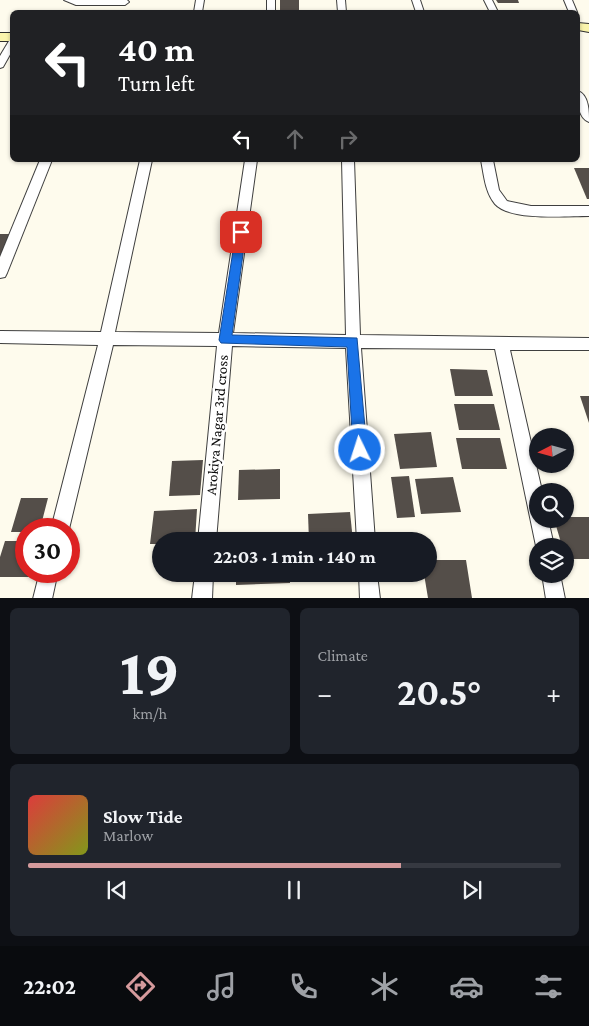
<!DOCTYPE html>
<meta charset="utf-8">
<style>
:root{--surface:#171b24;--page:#20242c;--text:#f1f3f6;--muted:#9ea1a6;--line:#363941;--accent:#d59a9c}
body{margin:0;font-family:"Crimson Pro",serif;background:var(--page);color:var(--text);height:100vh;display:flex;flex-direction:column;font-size:19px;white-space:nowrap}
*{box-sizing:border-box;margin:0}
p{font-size:16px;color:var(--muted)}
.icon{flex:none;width:28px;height:28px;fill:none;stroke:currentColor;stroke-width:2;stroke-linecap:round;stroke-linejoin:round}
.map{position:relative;height:598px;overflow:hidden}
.side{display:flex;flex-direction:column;gap:10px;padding:10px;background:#0d0f14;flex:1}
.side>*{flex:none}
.banner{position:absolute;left:10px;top:10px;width:570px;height:152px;border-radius:8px;box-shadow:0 1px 4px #0004;background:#202124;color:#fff;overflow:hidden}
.needle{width:32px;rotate:264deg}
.buttons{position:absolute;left:529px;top:428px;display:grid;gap:10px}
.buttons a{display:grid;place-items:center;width:45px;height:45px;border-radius:50%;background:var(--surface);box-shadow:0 1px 4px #0004;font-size:25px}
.speed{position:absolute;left:15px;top:518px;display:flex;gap:10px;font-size:25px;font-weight:700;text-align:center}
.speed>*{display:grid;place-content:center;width:65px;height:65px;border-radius:50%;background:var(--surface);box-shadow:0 1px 4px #0004;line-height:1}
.speed .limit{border:8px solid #d22;background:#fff;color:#111}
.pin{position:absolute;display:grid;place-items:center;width:42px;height:42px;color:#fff;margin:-21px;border-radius:10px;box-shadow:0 2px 8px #0006}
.me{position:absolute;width:55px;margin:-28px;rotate:356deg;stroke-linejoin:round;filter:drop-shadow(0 0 4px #0008)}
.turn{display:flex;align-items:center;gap:18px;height:105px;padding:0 25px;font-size:22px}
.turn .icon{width:65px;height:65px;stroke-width:2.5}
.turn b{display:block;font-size:35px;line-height:42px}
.lanes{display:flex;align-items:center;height:48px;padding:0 25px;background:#0003;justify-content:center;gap:25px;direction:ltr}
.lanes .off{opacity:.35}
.big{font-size:38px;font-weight:700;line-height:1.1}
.side .tile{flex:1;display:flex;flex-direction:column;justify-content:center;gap:8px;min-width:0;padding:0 18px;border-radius:8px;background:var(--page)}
.side .dial{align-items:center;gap:0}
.dial b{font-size:65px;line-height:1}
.song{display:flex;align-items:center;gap:15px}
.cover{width:60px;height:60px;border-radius:8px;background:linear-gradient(135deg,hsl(0 70% 55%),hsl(70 70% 35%))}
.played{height:5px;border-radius:2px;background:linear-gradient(90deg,var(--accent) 70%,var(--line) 70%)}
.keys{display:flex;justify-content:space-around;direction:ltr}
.heat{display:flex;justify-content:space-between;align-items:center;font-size:28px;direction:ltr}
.side .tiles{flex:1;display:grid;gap:10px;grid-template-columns:1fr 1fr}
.tile:last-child{grid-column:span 2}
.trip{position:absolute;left:152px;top:532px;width:285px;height:50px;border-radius:25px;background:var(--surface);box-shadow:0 1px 4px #0004;font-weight:700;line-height:50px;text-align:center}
.menu{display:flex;height:80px;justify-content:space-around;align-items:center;background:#090b0e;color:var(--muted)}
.menu .icon{width:35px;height:35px}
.menu .selected{color:var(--accent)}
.menu b{font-size:22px;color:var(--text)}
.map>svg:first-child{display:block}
.building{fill:#544e49}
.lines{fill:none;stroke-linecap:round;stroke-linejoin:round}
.street-casing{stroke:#3f3f3f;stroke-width:2}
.secondary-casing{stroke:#2e2e2e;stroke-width:2}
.street{fill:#fff;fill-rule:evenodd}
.secondary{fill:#faf4ac;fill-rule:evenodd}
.route{fill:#1a73e8;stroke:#114b97}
.labels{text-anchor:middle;stroke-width:5;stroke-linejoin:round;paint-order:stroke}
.street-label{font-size:15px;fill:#0c0c0c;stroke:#fff}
</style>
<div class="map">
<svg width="589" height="599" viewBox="0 0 589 599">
<rect width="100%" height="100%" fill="#fefbed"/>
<g class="building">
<rect x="280" y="0" width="19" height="12"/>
<path d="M496 0H518L519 3H498Z"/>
<path d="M574 168H589V199H587Z"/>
<path d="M0 234H10L0 257Z"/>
<path d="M450 369 487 370 493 396H455Z"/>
<path d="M580 396H589V423Z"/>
<path d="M454 404H494L500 430H459Z"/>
<path d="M431 432 437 467 400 469 394 434Z"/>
<path d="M456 438H500L507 469H462Z"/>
<path d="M203 460 200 495 169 496 172 461Z"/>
<path d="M280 469V499L238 500 239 470Z"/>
<path d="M409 476 415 517 397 518 391 477Z"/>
<path d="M453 477 461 512 421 514 415 479Z"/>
<path d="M21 498H48L40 529H26V532H11Z"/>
<path d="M197 509 195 541H161V544H150L154 511Z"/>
<path d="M350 512 353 541H309L308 514Z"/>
<path d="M565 517H589V559H565V546H562L554 519H565Z"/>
<path d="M289 537V541H237V539Z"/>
<path d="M5 541H26V571H33L31 577H0V557Z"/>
<path d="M429 560H466L472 598H428L424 574H429Z"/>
<path d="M236 574H290V583L236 585Z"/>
</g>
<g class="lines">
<g class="street-casing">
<g id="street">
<path d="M64 0H127L129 2 125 5H76Z"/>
<path d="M196 0H204L202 12H194Z"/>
<rect x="267" y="0" width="8" height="12"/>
<path d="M337 0H345L346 12H338Z"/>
<path d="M412 0H420L424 12H416Z"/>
<path d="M484 0H492L498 12H490Z"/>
<path d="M564 0H572L577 12H569Z"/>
<path d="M12 40V51L3 67 0 68V56L9 41Z"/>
<path d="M578 91C589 95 589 112 589 122 578 118 577 101 578 91Z"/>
<path d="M40 160H52L7 273 5 277 0 278V257Z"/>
<path d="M140 160H152L115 332 219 333 245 160H257L233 333 346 335 342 160H354L360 335 589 338V350H510L542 491H538V519H548L554 546H538V550L536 546 495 349 361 348 375 541H357L346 348 232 346 216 541H198L217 346 113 345 69 529H51L98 345 0 343V331L101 332Z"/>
<path d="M481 160H493L499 190 507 201 531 206H589V216C567 216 510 221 495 204 485 192 484 175 481 160Z"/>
<path d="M40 571H58L52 599H33Z"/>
<path d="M195 574H213L212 599H192Z"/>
<path d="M359 574H377L380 599H360Z"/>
<path d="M542 574H560L565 599H546Z"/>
</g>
</g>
<g class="secondary-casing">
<g id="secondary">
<path d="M578 23 589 24V32L578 30Z"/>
<rect x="0" y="33" width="12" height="8"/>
</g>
</g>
<use href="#street" class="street"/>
<use href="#secondary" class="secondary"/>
</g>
<path class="route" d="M241 228 246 232 232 335 357 338 367 450 365 455 360 457 355 455 353 450 347 347 221 343 219 340 236 232Z"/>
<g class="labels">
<g class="street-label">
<text transform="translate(217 425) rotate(-85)" y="5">Arokiya Nagar 3rd cross</text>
</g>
</g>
</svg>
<div class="buttons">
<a><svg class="needle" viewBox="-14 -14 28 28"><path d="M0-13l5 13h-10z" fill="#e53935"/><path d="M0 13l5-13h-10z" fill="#9ea1a6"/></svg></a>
<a><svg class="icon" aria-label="search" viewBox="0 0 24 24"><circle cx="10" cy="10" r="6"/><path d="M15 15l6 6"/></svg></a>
<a><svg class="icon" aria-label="layers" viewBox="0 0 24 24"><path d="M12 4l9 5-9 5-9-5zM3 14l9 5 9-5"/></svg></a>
</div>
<div class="speed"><div class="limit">30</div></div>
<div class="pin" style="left:241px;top:232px;background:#d93025"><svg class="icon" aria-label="arrive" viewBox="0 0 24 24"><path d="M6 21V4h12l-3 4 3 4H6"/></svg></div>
<svg class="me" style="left:360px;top:450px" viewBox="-20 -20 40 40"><circle r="17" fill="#1a73e8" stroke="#fff" stroke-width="3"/><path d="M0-11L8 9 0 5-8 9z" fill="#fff"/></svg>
<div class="trip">22:03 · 1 min · 140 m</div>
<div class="banner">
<div class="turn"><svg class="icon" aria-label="left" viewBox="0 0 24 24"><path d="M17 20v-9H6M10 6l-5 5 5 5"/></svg><div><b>40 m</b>Turn left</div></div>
<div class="lanes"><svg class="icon" aria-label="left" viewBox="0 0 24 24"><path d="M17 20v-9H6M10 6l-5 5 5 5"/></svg><svg class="icon off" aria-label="ahead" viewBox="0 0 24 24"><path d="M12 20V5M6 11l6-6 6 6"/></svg><svg class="icon off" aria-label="right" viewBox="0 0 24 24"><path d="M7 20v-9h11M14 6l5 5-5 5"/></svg></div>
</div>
</div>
<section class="side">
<div class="tiles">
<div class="tile dial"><b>19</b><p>km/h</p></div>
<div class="tile"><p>Climate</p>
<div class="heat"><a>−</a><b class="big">20.5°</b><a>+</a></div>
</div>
<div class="tile">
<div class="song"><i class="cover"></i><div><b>Slow Tide</b><p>Marlow</p></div></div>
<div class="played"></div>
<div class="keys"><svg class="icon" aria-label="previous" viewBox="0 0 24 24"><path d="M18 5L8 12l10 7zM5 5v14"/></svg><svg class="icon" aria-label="pause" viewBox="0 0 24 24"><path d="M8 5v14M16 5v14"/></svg><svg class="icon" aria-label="next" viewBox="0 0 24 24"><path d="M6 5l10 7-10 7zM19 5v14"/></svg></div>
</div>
</div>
</section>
<nav class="menu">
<b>22:02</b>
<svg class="icon selected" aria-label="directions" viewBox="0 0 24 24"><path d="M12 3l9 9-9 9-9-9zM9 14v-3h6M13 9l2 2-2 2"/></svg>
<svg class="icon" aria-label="music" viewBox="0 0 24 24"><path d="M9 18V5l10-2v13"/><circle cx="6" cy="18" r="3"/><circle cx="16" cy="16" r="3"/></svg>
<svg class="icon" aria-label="phone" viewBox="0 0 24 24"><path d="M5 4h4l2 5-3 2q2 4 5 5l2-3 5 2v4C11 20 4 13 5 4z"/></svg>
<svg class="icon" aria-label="climate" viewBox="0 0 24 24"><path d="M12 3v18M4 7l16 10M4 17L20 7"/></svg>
<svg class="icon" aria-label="car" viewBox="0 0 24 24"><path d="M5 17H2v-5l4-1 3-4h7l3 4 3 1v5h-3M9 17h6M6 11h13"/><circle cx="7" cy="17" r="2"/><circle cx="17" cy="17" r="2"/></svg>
<svg class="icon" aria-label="filters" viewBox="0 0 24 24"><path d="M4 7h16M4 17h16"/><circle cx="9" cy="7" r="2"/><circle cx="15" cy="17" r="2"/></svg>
</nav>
